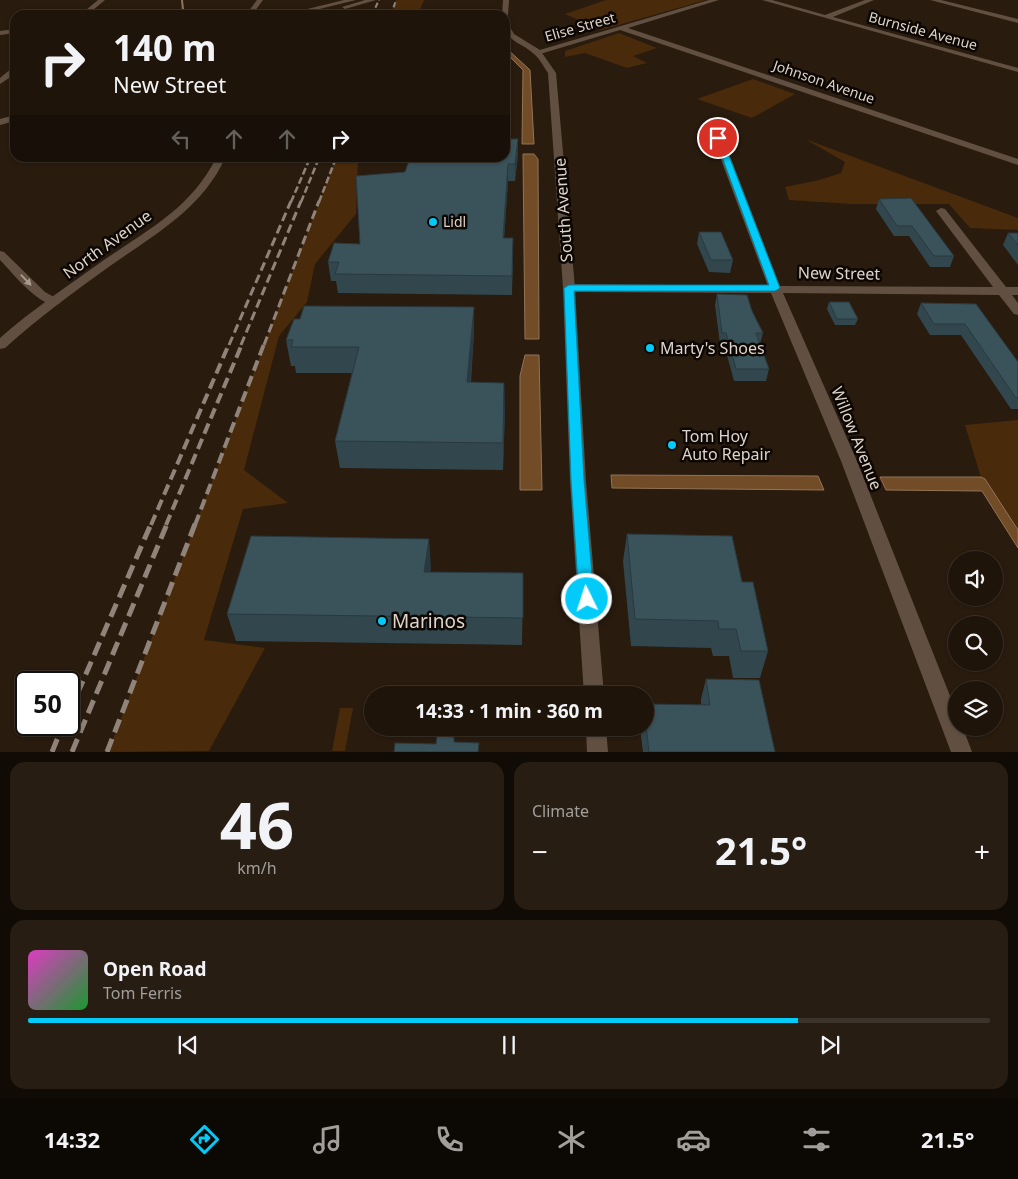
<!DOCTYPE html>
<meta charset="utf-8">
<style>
:root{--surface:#1f140a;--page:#271d13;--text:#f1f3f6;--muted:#a19e9c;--line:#3c332b;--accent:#03cbf9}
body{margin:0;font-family:"Noto Sans",sans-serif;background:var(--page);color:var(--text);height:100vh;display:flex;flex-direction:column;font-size:19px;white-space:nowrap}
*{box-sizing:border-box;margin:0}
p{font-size:16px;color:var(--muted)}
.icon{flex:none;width:28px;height:28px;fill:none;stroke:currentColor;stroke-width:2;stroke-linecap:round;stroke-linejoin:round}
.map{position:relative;height:752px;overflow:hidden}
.panel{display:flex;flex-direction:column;gap:10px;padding:10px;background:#110b06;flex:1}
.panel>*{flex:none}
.guide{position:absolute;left:10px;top:10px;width:500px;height:152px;border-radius:15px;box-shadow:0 1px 4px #0004,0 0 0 1px var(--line);background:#1f140a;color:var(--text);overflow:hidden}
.buttons{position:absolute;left:948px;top:551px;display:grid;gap:10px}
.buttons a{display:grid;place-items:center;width:55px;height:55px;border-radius:50%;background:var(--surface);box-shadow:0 1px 4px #0004,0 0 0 1px var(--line);font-size:25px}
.speed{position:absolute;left:15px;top:671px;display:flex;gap:10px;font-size:25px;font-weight:700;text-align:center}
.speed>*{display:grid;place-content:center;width:65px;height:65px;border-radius:50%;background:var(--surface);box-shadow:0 1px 4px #0004,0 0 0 1px var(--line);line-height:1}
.speed .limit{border:2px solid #111;border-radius:8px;background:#fff;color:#111}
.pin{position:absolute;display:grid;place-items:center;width:42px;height:42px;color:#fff;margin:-21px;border:2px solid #fff;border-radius:50%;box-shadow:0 1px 5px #0007}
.me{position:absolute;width:55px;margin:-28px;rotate:356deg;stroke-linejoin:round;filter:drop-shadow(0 0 4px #0008)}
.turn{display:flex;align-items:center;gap:18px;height:105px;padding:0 20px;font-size:22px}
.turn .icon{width:65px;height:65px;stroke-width:2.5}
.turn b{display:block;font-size:35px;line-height:42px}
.lanes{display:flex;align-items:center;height:48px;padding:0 20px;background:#0003;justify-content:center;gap:25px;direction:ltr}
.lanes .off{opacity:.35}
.big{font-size:38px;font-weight:700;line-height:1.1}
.panel .widget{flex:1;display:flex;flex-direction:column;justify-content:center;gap:8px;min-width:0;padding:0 18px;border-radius:15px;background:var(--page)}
.panel .dial{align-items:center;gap:0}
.dial b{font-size:65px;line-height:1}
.song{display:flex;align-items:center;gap:15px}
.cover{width:60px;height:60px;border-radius:8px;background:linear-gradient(135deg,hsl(310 70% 55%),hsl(130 70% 35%))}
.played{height:5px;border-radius:2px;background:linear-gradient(90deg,var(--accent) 80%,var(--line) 80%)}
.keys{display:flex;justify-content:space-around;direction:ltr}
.heat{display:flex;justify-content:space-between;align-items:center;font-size:28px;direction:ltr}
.panel .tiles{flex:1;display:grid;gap:10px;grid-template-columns:1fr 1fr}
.widget:last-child{grid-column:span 2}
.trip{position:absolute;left:364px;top:686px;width:290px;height:50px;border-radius:25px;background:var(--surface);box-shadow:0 1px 4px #0004,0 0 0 1px var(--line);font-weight:700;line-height:50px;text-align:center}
.menu{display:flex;height:80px;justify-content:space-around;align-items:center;background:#0c0804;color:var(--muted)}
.menu .icon{width:35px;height:35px}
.menu .on{color:var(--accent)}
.menu b{font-size:22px;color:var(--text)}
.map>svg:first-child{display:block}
.green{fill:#492a0b}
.water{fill:#724b27;stroke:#927458}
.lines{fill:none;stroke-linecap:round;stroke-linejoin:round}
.stream{fill:#927458;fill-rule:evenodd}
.minor{fill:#615042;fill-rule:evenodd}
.tertiary{fill:#615042;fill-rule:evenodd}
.secondary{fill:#615042;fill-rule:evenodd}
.rail-far4{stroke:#90847a;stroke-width:2;stroke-dasharray:5.5 2.5;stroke-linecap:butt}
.rail-far3{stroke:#90847a;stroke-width:2.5;stroke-dasharray:7 3;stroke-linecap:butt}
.rail-far2{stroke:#90847a;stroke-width:3;stroke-dasharray:9 4.5;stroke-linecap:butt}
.rail-far1{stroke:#90847a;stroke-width:4;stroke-dasharray:11 5.5;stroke-linecap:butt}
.rail{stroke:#90847a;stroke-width:5;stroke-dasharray:14 7;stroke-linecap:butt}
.wall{fill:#32474d}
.shaded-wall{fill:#29393f}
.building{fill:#3a525a;stroke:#29393f}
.oneway{fill:#a6998e}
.route{fill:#03cbf9;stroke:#0284a2}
.poi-dot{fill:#03cbf9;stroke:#0d0703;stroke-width:2}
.labels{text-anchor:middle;stroke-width:5;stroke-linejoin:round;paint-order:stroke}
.far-street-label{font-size:14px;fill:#ded4cc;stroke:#0d0703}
.far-poi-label{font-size:14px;fill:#ded4cc;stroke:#0d0703;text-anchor:start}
.street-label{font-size:16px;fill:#ded4cc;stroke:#0d0703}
.poi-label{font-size:16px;fill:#ded4cc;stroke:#0d0703;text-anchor:start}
.near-poi-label{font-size:19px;fill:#ded4cc;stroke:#0d0703;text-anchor:start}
</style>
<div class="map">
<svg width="1018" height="752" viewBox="0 0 1018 752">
<rect width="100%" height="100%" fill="#291b0e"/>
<g class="green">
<path d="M396 0H424L418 15H391Z"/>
<path d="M606 0H706L601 30 565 14Z"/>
<path d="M619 33 657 48 633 56 647 63 627 68 585 53 565 57V51Z"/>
<path d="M753 79 795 94 752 118 697 99Z"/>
<path d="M805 139 1018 218V230L970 228 949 204H852L789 200 785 187 819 180 841 173 845 162Z"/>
<path d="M336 158H358L356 214 315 264 307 302 279 336 244 470 288 503 243 509 204 640 265 648 209 751 108 752Z"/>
<path d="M1018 420V538L983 484 965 425Z"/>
<path d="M340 708H353L345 751H332Z"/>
</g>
<g class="water">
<path d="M505 47 530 70 534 144H522L523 70 505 52Z"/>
<path d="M523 154H534L538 159 539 339H525Z"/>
<path d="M525 355H539L542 490H520V376Z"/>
<path d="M611 475 818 476 824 490 612 488Z"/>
<path d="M880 477H981L985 479 1018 530V548L982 491 886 490Z"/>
</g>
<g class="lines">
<path class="stream" d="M181 0H183L184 9 192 15H188L182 10Z"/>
<g class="minor">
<path d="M98 0H105L87 15H80Z"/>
<path d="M709 0H719L628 28 1018 159V165L620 30 540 54 533 52Z"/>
<path d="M762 0H772L825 15 865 0H874L833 17 1018 68V72Z"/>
<path d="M930 0H941L1018 19V23Z"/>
<path d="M15 29V33L0 35V31Z"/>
<path d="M12 68H15V74L0 84V78Z"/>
<path d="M15 115V121L0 125V119Z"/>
<path d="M718 135 723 138 780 286 993 287 936 211 941 208 945 209 1006 287H1018V295H1012L1018 303V315L1014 314 999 295 783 293 857 461 956 711V728H963L972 752H951L841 461 771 293 569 292 563 288 569 284 768 286 713 138Z"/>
<path d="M0 251 4 252 45 292 61 301 59 304C40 309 13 273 0 260Z"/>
</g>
<g class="tertiary">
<path d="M344 0H356L295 15H283Z"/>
<path d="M365 0H376L345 9 342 7Z"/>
</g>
<g class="secondary">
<path d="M257 0H263L252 15H246Z"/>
<path d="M503 0H509L508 15 505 17V15H502Z"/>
<path d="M505 21 507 22 514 34 540 50 556 73 575 288 586 481 604 695H584L570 481 563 288 548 73C544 67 540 59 534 54 521 41 505 43 505 21Z"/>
<path d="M216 158H225C202 209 154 235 110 266 74 292 38 318 5 348L0 349V338C33 309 69 285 104 260 149 229 191 208 216 158Z"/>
<path d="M586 728H606L608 752H587Z"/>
</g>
<g class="rail-far4">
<path d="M372 15 379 0"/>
<path d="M391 15 396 0"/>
</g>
<g class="rail-far3">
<path d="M291 202 310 158"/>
<path d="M301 202 319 158"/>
<path d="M319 202 336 158"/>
</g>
<g class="rail-far2">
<path d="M229 345 291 201"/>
<path d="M241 345 301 201"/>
<path d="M264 345 319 201"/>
</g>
<g class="rail-far1">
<path d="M151 525 229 344"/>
<path d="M166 525 242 344"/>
<path d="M195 525 264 344"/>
</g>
<g class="rail">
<path d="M69 713 151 524"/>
<path d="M52 752 63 725"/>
<path d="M72 752 167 524"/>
<path d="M107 752 195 524"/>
</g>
</g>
<g class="wall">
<path d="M518 139V155L515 181H508L504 238 513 257 512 295 338 293 336 281H331L328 262 360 244 405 172Z"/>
<path d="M879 199 954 256 950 267H930L909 236H894L876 209Z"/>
<path d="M699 232 733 260 730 273 709 272 697 244Z"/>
<path d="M1008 233H1018V265L1003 245Z"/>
<path d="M717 294 752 311 763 333 760 344 769 369 766 381H734L724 344H720L715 305Z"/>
<path d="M829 302 858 319 855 325H835L827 309Z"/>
<path d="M921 303 976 304 1018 362V409H1011L961 335H930L917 314Z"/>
<path d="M474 307V333L471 382 505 409 503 470 340 468 335 441 352 373H296L295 366H291L286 340 300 319Z"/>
<path d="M627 534 742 582 768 651 760 678H733L729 656H713L711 648 631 646 623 561Z"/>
<path d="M431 566 430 572 523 573 522 645 236 641 227 614Z"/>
<path d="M706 679 775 752H643L640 728H645V704L701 705V699Z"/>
</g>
<g class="shaded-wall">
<path d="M518 139V155L515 181V164Z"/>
<path d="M508 164V181L503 257V238Z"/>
<path d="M474 307V333L468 409 467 382Z"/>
<path d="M504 383 505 409 503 470V443Z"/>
<path d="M429 539 431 566 427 599 424 572Z"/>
</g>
<g class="building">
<path d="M505 139H518L515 164H508L503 238H513L512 276 335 274 339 262H328L334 243 360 244 356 176 405 172 410 158H505Z"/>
<path d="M911 198 954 256H934L912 226H897L879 199Z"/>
<path d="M699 232H721L733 260H711Z"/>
<path d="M1008 233H1018V245Z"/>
<path d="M717 294 747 295 752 311 763 333H756L769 369H736L726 333H722Z"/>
<path d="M829 302H849L858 319H837Z"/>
<path d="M921 303 976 304 1018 362V398H1016L965 324H934Z"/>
<path d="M304 306 474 307 467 382 504 383 503 443 335 441 359 347H291L293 340H286L294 319H300Z"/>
<path d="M627 534 732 536 742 582H753L768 651H741L736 629H719L718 621 635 619Z"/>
<path d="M251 536 429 539 424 572 523 573V618L227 614Z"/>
<path d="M706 679 759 680 775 752H649L645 716V704L710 705Z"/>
<path d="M437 736 454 737V742L479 743 478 752H394L395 743 436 744Z"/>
</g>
<defs><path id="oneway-solid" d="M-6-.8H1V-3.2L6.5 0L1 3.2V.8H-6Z" transform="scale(1.25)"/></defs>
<use class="oneway" href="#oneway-solid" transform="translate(26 280) rotate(46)"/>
<path class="route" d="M718 136 722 138 780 288 775 291H574L584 480 594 599 592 604 587 606 581 604 579 599 571 480 564 288 569 285H769L715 138Z"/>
<g class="poi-dot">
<circle cx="433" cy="222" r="5"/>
<circle cx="650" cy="348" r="5"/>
<circle cx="672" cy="445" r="5"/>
<circle cx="382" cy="621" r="5"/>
</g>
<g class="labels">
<g class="far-street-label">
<text transform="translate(580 27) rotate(-16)" y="5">Elise Street</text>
<text transform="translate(923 31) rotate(15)" y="5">Burnside Avenue</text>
<text transform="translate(824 82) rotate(19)" y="5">Johnson Avenue</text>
</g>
<g class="far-poi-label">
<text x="443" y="227">Lidl</text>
</g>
<g class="street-label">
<text transform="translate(563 210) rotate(-94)" y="6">South Avenue</text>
<text transform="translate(107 244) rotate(-36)" y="6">North Avenue</text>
<text transform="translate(839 273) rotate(1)" y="6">New Street</text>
<text transform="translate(857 438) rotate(68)" y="6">Willow Avenue</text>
</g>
<g class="poi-label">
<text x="660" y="354">Marty's Shoes</text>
<text x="682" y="442">Tom Hoy<tspan x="682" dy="18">Auto Repair</tspan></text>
</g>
<g class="near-poi-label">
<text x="392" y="628">Marinos</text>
</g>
</g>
</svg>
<div class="buttons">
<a><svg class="icon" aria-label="sound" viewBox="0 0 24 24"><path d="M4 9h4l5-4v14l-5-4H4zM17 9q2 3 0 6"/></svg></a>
<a><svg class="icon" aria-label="search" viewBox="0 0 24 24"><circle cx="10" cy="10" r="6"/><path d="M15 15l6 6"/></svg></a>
<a><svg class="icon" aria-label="layers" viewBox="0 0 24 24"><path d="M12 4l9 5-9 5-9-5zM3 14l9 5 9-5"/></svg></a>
</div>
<div class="speed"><div class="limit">50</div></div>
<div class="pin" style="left:718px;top:138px;background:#d93025"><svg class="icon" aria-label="arrive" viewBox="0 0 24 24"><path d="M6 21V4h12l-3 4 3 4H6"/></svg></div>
<svg class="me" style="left:587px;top:599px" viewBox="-20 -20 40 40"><circle r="17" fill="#03cbf9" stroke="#fff" stroke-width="3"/><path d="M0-11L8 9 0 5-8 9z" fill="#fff"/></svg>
<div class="trip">14:33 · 1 min · 360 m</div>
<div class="guide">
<div class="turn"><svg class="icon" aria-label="right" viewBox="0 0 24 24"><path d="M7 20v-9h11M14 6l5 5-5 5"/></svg><div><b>140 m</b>New Street</div></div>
<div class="lanes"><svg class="icon off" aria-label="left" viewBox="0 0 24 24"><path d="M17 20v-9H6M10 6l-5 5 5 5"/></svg><svg class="icon off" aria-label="ahead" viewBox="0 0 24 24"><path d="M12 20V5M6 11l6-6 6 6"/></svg><svg class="icon off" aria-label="ahead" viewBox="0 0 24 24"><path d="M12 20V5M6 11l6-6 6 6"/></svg><svg class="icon" aria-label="right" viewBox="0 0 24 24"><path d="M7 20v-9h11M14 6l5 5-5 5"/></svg></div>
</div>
</div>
<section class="panel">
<div class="tiles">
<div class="widget dial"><b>46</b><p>km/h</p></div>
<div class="widget"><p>Climate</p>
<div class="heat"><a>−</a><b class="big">21.5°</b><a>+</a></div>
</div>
<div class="widget">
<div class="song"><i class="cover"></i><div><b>Open Road</b><p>Tom Ferris</p></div></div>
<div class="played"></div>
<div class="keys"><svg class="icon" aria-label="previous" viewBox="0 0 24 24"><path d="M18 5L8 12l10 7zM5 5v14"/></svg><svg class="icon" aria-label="pause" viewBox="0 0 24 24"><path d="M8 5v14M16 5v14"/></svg><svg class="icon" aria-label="next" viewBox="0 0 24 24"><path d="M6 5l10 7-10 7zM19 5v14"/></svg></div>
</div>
</div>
</section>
<nav class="menu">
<b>14:32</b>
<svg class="icon on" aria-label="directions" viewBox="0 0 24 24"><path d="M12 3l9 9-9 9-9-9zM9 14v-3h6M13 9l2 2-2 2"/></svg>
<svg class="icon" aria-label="music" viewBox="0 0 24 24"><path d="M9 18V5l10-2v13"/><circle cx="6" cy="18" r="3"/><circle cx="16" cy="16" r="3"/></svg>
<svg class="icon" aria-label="phone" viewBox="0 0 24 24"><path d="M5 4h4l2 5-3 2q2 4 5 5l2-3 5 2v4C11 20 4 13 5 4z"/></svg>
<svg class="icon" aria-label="climate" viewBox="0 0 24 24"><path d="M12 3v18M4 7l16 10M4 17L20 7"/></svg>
<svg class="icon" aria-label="car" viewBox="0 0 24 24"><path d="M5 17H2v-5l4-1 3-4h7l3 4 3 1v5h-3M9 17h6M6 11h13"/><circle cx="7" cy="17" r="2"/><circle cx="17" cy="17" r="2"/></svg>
<svg class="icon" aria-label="filters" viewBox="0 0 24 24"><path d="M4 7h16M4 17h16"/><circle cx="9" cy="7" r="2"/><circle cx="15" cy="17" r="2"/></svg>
<b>21.5°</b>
</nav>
